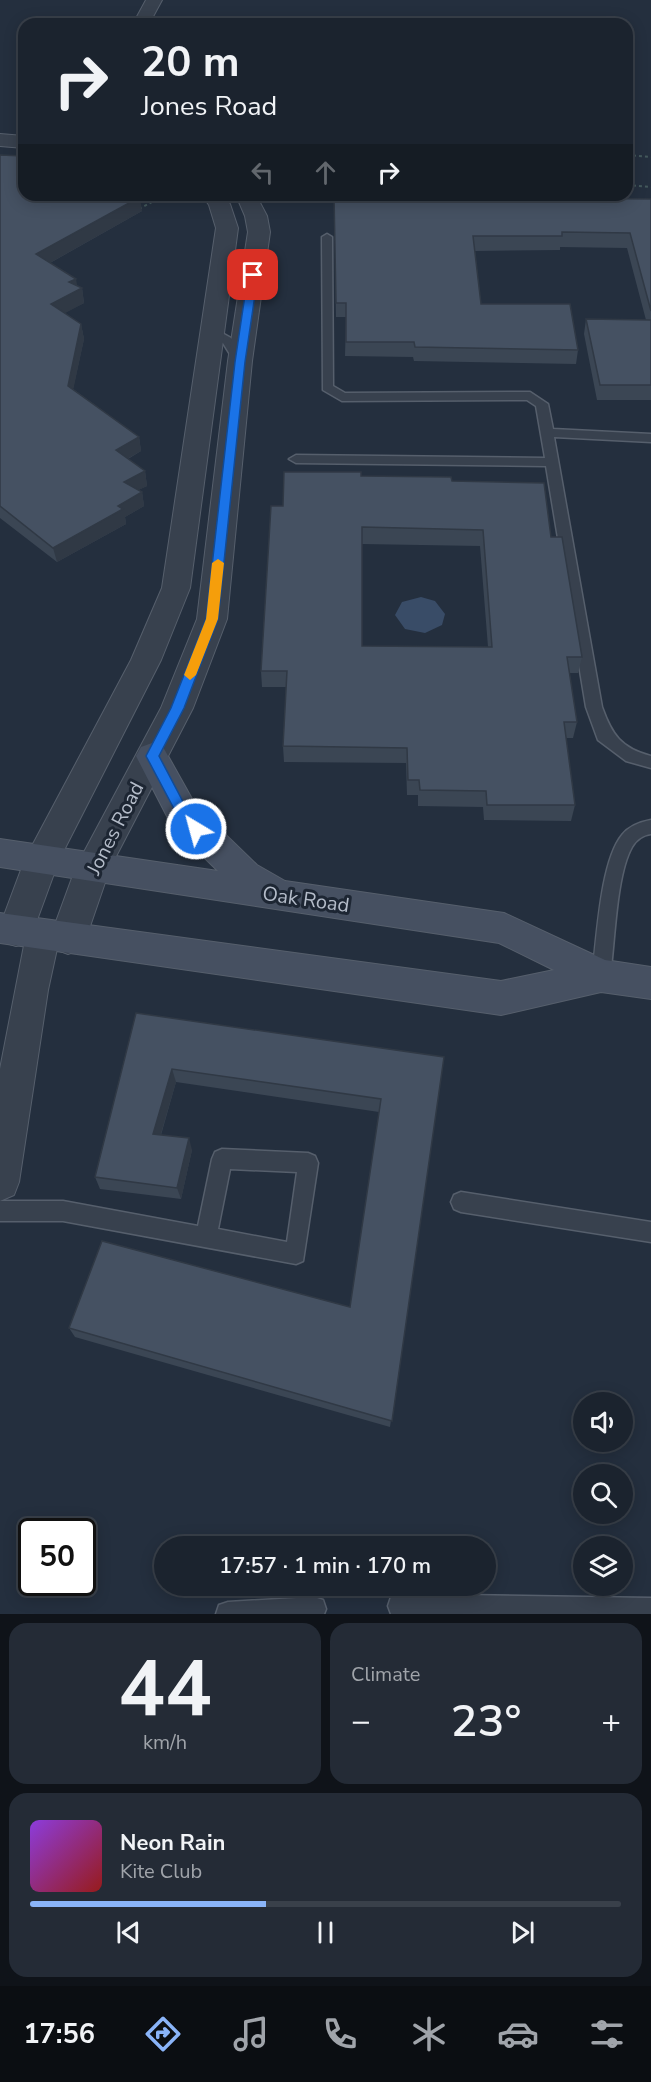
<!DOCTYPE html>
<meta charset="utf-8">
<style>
:root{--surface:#1b232e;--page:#242b36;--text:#f1f3f6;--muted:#a0a4aa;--line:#39404a;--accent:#8ab4f8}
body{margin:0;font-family:"Nunito Sans",sans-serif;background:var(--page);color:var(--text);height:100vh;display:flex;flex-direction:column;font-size:22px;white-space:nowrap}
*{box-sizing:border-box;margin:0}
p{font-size:20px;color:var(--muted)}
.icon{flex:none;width:33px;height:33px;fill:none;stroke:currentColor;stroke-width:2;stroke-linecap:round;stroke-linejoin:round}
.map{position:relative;height:1614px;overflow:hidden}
.sheet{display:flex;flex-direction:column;gap:9px;padding:9px;background:#0f1319;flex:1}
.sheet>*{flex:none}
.hud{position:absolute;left:18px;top:18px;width:615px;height:183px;border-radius:18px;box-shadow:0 3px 15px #0003,0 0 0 2px var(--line);background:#1b232e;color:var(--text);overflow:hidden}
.fabs{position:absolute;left:573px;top:1392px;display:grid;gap:12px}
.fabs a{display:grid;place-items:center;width:60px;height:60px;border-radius:50%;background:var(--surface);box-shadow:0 3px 15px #0003,0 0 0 2px var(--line);font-size:30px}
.speed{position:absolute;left:18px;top:1518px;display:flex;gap:12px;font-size:30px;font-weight:700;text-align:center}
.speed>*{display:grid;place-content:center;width:78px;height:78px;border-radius:50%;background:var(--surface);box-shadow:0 3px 15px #0003,0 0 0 2px var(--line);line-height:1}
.speed .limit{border:3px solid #111;border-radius:9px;background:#fff;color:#111}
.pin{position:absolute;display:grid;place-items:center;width:51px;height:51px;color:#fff;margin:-26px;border-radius:12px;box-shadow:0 3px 9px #0006}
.me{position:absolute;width:66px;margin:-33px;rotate:323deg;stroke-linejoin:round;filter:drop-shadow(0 0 4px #0008)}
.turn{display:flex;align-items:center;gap:21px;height:126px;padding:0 24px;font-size:27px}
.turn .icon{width:78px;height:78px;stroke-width:2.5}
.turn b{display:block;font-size:42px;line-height:51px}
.lanes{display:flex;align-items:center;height:57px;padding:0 24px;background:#0003;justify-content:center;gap:30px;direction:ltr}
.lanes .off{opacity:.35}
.big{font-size:45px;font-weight:600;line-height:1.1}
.sheet .tile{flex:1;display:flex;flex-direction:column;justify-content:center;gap:9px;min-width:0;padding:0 21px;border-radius:18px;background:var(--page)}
.sheet .dial{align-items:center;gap:0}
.dial b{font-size:78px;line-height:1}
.song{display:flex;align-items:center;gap:18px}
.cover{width:72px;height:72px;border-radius:9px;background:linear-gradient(135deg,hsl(270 70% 55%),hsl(0 70% 35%))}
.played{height:6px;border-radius:3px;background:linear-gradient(90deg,var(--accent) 40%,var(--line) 40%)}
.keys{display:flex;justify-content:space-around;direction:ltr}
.heat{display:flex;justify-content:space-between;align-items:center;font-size:33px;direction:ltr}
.sheet .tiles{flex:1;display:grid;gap:9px;grid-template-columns:1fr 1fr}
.tile:last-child{grid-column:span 2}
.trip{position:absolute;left:154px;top:1536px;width:342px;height:60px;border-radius:30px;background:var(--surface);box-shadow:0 3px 15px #0003,0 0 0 2px var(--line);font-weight:600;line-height:60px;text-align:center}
.menu{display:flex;height:96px;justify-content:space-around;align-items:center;background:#0b0e12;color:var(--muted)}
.menu .icon{width:42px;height:42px}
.menu .active{color:var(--accent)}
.menu b{font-size:27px;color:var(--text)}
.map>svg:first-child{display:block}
.water{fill:#394c67}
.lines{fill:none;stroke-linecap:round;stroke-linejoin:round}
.service-casing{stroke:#565f6c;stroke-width:3}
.minor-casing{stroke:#565f6c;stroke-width:2}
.tertiary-casing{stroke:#565f6c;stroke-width:2}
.secondary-casing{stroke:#565f6c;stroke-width:2}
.path{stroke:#44595c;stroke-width:2;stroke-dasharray:3 3;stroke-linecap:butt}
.service{fill:#38414e;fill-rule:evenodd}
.minor{fill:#38414e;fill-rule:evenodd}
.tertiary{fill:#38414e;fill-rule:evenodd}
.secondary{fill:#465061;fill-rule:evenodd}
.wall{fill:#3b4654;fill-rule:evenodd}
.shaded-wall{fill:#303945}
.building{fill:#455162;stroke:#303945;stroke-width:1.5;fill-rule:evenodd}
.route{fill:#1a73e8;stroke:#114b97;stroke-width:1.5}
.slow{fill:#f59e0b}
.labels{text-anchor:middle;stroke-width:6;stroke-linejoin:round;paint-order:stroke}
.street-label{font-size:20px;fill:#b4bcc9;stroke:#1d2633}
</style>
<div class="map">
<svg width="651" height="1614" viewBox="0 0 651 1614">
<rect width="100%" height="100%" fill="#242f3e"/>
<path class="water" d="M421 597 435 601 445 614 442 625 425 633 405 629 395 615 402 602Z"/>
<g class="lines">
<g class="service-casing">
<g id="service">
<path d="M327 234 332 237 333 386 345 393 530 392 548 404 553 429 651 434V442L554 437 602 707C612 735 621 748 651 756V768L626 761 598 740 586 707 546 466 296 463 289 459 296 455 545 458 536 406 527 400 342 401 323 390 322 237Z"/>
<path d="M213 328 231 338 246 361 244 364H236L223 343 209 335V329Z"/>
<path d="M651 820V834C643 835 636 840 632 847 616 875 615 942 610 976L607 982 601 984 595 982 592 976C597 940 600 862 622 835 629 826 640 822 651 820Z"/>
<path d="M222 1149 308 1153 315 1156 318 1163 303 1261 296 1264 63 1221H0V1201H63L198 1226 212 1159 215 1152ZM230 1169 297 1172 287 1242 218 1229Z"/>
<path d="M461 1192 651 1222V1242L461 1212 454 1209 451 1202 454 1195Z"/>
<path d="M400 1594 651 1598V1614H391L388 1606 391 1597Z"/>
<path d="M314 1597 323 1600 326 1609 324 1614H216L219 1605 228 1602Z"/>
</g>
</g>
<g class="minor-casing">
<g id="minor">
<path d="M146 0H162L149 24H133Z"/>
<path d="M43 920 55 925 60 935 48 990 19 1182 14 1195 0 1201V1069L26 935 31 925Z"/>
</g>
</g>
<g class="tertiary-casing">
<g id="tertiary">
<path d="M0 134 24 136V148L0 146Z"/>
<path d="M202 195H223L230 204 238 228 190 588 161 660 59 860 29 942 16 946 3 942 0 926 25 859 131 660 162 588 216 228 209 205Z"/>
<path d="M236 195H256L267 216 270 232 252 361 227 619 193 708 110 868 86 938 81 949 68 954 55 949 50 938 76 867 161 708 197 619 228 361 248 232 245 216Z"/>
</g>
</g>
<g class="secondary-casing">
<path id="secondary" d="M152 743 163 747 196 806 257 865 285 881 504 913 605 960 651 967V999L601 992 501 1015 0 943V913L501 981 554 970 499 943 0 867V839L218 871 172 826 136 756 141 747Z"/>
</g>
<g class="path">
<path d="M627 155 651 157"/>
<path d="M627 185 651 187"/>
<path d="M139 209 165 195"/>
</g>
<use href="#service" class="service"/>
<use href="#minor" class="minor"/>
<use href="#tertiary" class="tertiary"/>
<use href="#secondary" class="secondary"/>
</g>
<g class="wall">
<path d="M0 155 142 211 50 263 77 286 82 288 84 303 64 313 81 324 84 339 73 389 139 437 141 451 128 459 145 471 147 486 138 490 142 492 144 506 125 517 126 524 57 562 0 518Z"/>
<path d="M334 195 651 199V400H597L584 334 586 319 646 320 627 248 560 247V250L475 251 481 304 578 350 576 364 414 361 413 357 345 356 346 317H336Z"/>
<path d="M361 476 452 481 551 537 582 657 578 673H569L577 722 573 738H566L575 805 571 821 484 820 483 807 418 806V795H407L406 763 284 762 283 746 286 687H262L261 671 283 506ZM362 544 480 546 488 647 362 646Z"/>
<path d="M136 1013 444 1057 390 1427 75 1337 69 1328 350 1307 379 1112 176 1082 161 1135 192 1150 181 1199 100 1189 95 1177Z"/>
</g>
<g class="shaded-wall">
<path d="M140 197 142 211 39 269 36 254Z"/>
<path d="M76 279 78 290 82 288 84 303 54 319 51 304 69 282Z"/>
<path d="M81 324 84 339 71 400 68 386Z"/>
<path d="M139 437 141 451 118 464 116 450Z"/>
<path d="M145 471 147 486 126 496 124 482Z"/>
<path d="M142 492 144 506 125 517 126 524 57 562 53 548 118 506Z"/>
<path d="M172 1069 176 1082 157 1147 153 1134Z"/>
<path d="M189 1138 192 1150 181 1199 177 1188Z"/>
</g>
<g class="building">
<path d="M0 155 24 156V195H137L140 197 36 254 76 279 69 282 82 288 51 304 81 324 68 386 139 437 116 450 145 471 124 482 142 492 118 506 123 509 53 548 0 506Z"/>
<path d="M334 195H552L553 198 651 199V311L630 233 562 232V236H473L481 304H570L578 350 415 347 414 342H346V303H336Z"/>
<path d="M586 319 651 320V385H600Z"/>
<path d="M284 472H361V476L451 477 452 481 544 483 551 537H562L582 657H567L577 722H564L575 805H487L486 791 420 790 419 780H408L407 748 283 746 287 671H261L271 506H283ZM362 527 483 530 492 647 362 646Z"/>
<path d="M136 1013 444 1057 392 1421 69 1328 102 1241 350 1307 381 1099 172 1069 153 1134 189 1138 177 1188 95 1177Z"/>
</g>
<path class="route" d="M253 273 258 275 245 362 218 619 184 708 159 756 189 813 203 829 196 835 180 820 146 756 171 708 206 619 235 362 248 275Z"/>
<path class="slow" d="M218 559 224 563 218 619 196 675 190 680 184 675 206 619 212 563Z"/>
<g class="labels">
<g class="street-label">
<text transform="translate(115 828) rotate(-63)" y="7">Jones Road</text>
<text transform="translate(306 899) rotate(8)" y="7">Oak Road</text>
</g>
</g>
</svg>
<div class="fabs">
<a><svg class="icon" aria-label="sound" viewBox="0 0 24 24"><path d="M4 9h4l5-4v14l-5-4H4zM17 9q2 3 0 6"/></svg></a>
<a><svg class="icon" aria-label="search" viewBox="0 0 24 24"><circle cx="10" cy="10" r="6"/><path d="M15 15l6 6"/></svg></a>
<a><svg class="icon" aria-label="layers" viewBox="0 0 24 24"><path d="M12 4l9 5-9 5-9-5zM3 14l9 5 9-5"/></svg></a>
</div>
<div class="speed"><div class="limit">50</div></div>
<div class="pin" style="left:253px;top:275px;background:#d93025"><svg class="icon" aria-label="arrive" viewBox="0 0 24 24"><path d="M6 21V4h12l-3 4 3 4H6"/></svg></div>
<svg class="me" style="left:196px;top:829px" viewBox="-20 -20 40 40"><circle r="17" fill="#1a73e8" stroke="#fff" stroke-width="3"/><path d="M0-11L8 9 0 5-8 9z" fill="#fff"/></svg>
<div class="trip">17:57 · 1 min · 170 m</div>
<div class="hud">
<div class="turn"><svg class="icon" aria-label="right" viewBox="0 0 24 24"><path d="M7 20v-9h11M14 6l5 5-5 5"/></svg><div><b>20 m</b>Jones Road</div></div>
<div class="lanes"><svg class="icon off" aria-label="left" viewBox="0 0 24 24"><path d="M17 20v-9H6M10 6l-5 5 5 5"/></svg><svg class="icon off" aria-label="ahead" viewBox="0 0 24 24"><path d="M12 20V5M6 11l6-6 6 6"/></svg><svg class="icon" aria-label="right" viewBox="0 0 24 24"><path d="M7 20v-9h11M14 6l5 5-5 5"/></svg></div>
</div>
</div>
<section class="sheet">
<div class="tiles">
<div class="tile dial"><b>44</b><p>km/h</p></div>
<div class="tile"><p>Climate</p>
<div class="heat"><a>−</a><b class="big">23°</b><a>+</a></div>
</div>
<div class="tile">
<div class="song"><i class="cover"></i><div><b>Neon Rain</b><p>Kite Club</p></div></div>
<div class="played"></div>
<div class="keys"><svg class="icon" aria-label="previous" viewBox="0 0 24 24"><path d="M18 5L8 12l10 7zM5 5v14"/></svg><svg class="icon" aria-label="pause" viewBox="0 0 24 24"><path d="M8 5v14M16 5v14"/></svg><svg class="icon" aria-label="next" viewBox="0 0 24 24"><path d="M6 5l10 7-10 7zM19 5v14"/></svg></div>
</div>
</div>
</section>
<nav class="menu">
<b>17:56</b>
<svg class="icon active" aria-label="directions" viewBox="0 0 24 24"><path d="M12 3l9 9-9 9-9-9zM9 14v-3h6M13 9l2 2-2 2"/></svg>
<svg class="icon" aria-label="music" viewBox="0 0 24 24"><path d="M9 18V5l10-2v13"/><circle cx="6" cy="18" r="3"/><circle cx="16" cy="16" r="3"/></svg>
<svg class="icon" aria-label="phone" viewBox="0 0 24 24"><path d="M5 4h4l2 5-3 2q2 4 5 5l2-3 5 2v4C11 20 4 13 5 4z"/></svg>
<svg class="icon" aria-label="climate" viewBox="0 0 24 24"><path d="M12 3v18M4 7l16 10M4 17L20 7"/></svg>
<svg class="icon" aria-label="car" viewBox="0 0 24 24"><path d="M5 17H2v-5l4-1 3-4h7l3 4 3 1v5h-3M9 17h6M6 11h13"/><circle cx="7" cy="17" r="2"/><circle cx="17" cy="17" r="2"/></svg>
<svg class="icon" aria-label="filters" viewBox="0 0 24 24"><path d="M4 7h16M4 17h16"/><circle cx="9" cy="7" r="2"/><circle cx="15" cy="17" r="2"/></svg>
</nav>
